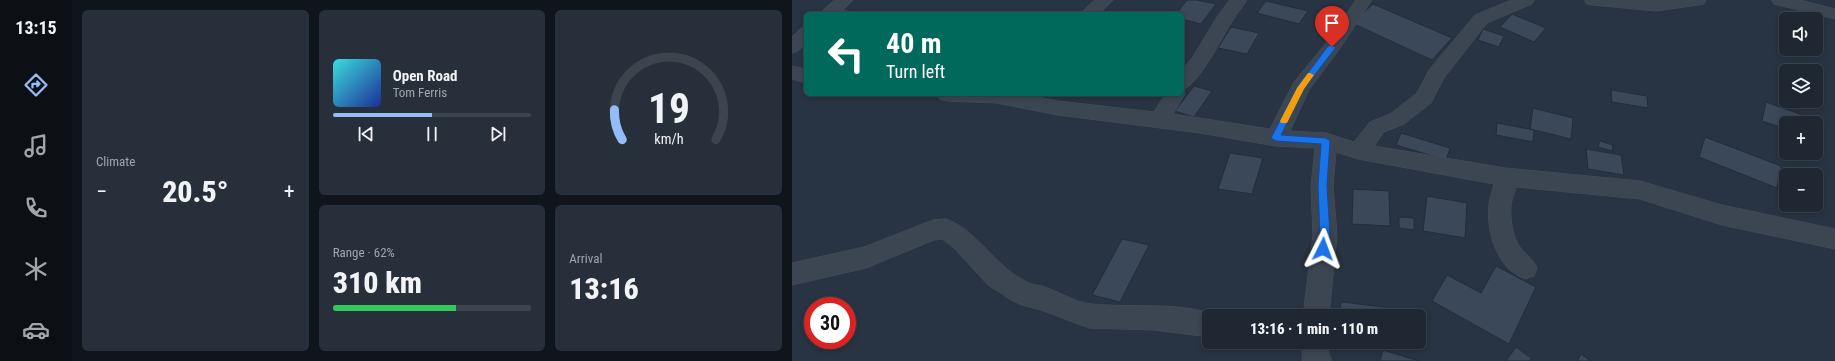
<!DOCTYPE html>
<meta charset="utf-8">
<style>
:root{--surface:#1e2732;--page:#262f3a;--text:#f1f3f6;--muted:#a1a5ac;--line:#3c444d;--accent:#94bcf7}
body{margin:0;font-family:"Roboto Condensed",sans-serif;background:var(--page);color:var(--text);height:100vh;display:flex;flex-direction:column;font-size:15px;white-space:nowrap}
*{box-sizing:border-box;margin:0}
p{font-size:13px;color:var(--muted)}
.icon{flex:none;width:22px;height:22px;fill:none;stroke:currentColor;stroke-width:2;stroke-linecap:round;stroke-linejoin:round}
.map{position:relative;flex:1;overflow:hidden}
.drawer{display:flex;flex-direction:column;gap:10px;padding:10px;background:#10151c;width:720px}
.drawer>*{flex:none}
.banner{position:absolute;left:12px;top:12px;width:380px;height:84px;border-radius:6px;box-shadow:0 2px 6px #0003,0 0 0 1px var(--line);background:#00695c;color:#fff;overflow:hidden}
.fabs{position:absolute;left:987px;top:12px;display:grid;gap:8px}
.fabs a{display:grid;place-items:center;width:44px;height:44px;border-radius:6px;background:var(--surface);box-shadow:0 2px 6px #0003,0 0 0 1px var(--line);font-size:20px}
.speed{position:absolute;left:12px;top:297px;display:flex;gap:8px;font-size:20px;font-weight:700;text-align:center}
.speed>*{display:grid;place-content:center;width:52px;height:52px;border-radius:50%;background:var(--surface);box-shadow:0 2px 6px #0003,0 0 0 1px var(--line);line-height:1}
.speed .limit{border:6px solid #d22;background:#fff;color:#111}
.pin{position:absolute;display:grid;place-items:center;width:34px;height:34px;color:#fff;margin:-41px -17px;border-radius:50% 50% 50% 0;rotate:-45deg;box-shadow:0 0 4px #0007}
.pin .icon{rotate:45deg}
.me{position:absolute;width:44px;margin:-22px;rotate:3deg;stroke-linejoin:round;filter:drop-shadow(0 0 3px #0008)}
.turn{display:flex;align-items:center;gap:14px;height:84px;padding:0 16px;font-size:18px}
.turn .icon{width:52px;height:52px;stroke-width:2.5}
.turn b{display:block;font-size:28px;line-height:34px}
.big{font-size:30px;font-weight:800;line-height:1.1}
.drawer .widget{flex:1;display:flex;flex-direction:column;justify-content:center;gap:6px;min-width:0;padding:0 14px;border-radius:6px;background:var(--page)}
.drawer .dial{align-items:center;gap:0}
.dial svg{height:104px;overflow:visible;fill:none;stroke:var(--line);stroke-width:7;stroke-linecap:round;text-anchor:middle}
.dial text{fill:var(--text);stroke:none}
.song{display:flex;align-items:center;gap:12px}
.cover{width:48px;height:48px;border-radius:6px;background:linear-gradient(135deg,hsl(180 70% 55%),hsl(230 70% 35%))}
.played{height:4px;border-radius:2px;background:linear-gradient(90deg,var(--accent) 50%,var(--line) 50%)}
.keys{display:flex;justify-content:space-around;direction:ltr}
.heat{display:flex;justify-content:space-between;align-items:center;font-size:22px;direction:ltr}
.charge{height:6px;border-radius:3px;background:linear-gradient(90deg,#34c759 62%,var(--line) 0)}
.drawer .tiles{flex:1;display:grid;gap:10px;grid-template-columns:repeat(3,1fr)}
.widget:first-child{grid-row:span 2}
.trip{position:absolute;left:410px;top:309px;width:224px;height:40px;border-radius:6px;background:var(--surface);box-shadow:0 2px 6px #0003,0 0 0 1px var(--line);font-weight:800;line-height:40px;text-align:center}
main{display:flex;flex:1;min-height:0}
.menu{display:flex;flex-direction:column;width:72px;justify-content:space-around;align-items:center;background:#0c1014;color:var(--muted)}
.menu .icon{width:28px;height:28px}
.menu .selected{color:var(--accent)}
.menu b{font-size:18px;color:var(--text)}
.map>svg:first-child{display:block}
.building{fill:#3a4859;stroke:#232d3a}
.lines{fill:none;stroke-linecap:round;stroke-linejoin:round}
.minor-casing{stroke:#464f5c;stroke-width:1}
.minor{fill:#3c4653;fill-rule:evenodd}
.route{fill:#1a73e8;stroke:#114b97}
.slow{fill:#f59e0b}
</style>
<main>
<nav class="menu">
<b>13:15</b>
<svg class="icon selected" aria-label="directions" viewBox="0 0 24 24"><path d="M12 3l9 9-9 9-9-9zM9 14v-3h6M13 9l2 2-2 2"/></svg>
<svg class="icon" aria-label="music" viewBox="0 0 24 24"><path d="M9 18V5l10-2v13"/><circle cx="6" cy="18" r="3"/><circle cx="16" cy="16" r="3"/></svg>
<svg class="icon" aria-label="phone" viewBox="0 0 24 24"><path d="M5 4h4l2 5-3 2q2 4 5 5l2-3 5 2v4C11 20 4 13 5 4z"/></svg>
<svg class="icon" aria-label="climate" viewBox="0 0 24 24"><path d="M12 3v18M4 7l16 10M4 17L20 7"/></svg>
<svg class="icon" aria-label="car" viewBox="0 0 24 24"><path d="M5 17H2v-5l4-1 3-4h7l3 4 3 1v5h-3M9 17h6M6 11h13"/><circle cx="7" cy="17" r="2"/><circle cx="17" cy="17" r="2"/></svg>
</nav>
<section class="drawer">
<div class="tiles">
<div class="widget"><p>Climate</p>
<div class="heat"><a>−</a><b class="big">20.5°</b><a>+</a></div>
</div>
<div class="widget">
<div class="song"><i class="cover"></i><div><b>Open Road</b><p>Tom Ferris</p></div></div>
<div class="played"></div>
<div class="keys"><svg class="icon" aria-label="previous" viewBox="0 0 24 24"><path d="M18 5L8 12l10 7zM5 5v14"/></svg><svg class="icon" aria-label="pause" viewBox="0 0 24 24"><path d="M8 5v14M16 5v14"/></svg><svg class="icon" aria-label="next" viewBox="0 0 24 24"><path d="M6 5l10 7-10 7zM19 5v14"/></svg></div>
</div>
<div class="widget dial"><svg viewBox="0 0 100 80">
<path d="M14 69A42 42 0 1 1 86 69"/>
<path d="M14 69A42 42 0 0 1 8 46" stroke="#94bcf7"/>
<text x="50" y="56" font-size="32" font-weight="700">19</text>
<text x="50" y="72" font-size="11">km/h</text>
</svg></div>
<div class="widget"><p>Range · 62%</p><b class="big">310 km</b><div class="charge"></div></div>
<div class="widget"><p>Arrival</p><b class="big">13:16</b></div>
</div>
</section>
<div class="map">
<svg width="1043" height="361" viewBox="0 0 1043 361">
<rect width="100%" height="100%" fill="#283443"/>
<g class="building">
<path d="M395 0H405L424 4 409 24 390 19V14H384Z"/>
<path d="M474 1 516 11 507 24 465 13Z"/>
<path d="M581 4 660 38 640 60 560 23Z"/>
<path d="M52 9 71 14H46Z"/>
<path d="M720 14 754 28 742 42 708 27Z"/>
<path d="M439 27 467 33 455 54 426 48Z"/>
<path d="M691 29 712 36 707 47 686 40Z"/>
<path d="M402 86 420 91 402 117 383 111Z"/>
<path d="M819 90 855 96 856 108 820 102Z"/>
<path d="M974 102 1019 118 1018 120 1024 123H994V129L970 121Z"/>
<path d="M741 108 781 118 779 139 738 129Z"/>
<path d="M705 123 742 130 741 142 704 135Z"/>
<path d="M609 133 658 148 654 160 604 145Z"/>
<path d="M913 137 989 166 985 188 907 157Z"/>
<path d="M808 141 821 145 820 151 806 147Z"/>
<path d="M794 149 829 155 832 175 796 169Z"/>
<path d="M438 153 471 158 460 194 426 189Z"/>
<path d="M561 189 597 191 598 226 560 224Z"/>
<path d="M635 196 675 203 673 238 631 231Z"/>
<path d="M607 217 622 218V230L607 228Z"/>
<path d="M330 239 357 245 328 302 300 295Z"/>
<path d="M704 266 744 287 717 344 640 301 655 275 689 293Z"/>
<path d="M549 302 592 307V316H547Z"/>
<path d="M724 347 739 358 737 361H714Z"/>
<path d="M591 350 627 361H588Z"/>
<path d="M789 354 799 361H785Z"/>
</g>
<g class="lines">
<g class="minor-casing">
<g id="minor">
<path d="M43 0H61L47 14H27Z"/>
<path d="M303 0H321L307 14H288Z"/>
<path d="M438 0H455C451 7 445 13 441 20 430 37 408 84 390 90L393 94 381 114 478 129 502 82 534 43 564 0H580L546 51 517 90 498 131 534 133 562 142 578 122 598 114 625 93 637 70 683 15 719 0H742L740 4 695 23 652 78 639 103 612 124 592 132 582 146 713 168 848 181 930 205 1043 229V249L930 225 848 199 724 187C723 193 720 198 719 205 718 216 720 234 726 244 731 253 741 258 745 268L742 276 733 279C705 269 694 232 697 205 697 198 701 191 702 184L566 159 544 152 541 186 545 235 537 316H511L521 235 519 186 523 148 484 146 408 133 266 115 204 103 155 101 148 99 145 94H230L266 101 362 112 373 94H390V70L400 58 425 17Z"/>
<path d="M793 0H914L912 4 906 5 864 11 801 5 795 4Z"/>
<path d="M980 0H1008L1043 9V19L982 4Z"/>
<path d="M14 27V43L6 51 0 53V37L8 29Z"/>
<path d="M0 66 14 69V83L0 79Z"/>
<path d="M154 219C187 231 203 267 235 282 240 285 245 285 250 286 266 291 282 302 299 304 338 308 389 301 426 316H417V337L363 330 297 328 249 310 230 305 221 301 196 285 161 247 150 239 142 240 74 268 0 285V263L72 247 141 220Z"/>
<path d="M510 342H536L537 354 540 361H511Z"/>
</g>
</g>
<use href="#minor" class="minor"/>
</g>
<path class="route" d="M537 45 544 47 512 89 489 135 534 138 538 141 535 186 538 235 536 249 531 253 526 249 528 235 526 186 529 144 484 141 479 138 506 86Z"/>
<path class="slow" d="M516 73H518L522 75 512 89 495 123H489L488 121 505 88Z"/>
</svg>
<div class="fabs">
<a><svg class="icon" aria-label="sound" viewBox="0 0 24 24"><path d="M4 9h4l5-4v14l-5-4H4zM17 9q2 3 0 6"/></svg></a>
<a><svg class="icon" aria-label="layers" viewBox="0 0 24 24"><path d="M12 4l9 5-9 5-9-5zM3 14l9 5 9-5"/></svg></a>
<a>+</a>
<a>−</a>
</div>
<div class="speed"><div class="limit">30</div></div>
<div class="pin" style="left:540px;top:47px;background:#d93025"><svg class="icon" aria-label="arrive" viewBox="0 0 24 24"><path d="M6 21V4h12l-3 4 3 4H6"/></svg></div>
<svg class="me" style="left:531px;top:249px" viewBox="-20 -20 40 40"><path d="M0-17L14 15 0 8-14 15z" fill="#1a73e8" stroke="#fff" stroke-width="4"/></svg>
<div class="trip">13:16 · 1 min · 110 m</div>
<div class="banner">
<div class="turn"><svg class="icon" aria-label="left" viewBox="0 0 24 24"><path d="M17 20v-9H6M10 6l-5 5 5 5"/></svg><div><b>40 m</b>Turn left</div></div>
</div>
</div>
</main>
